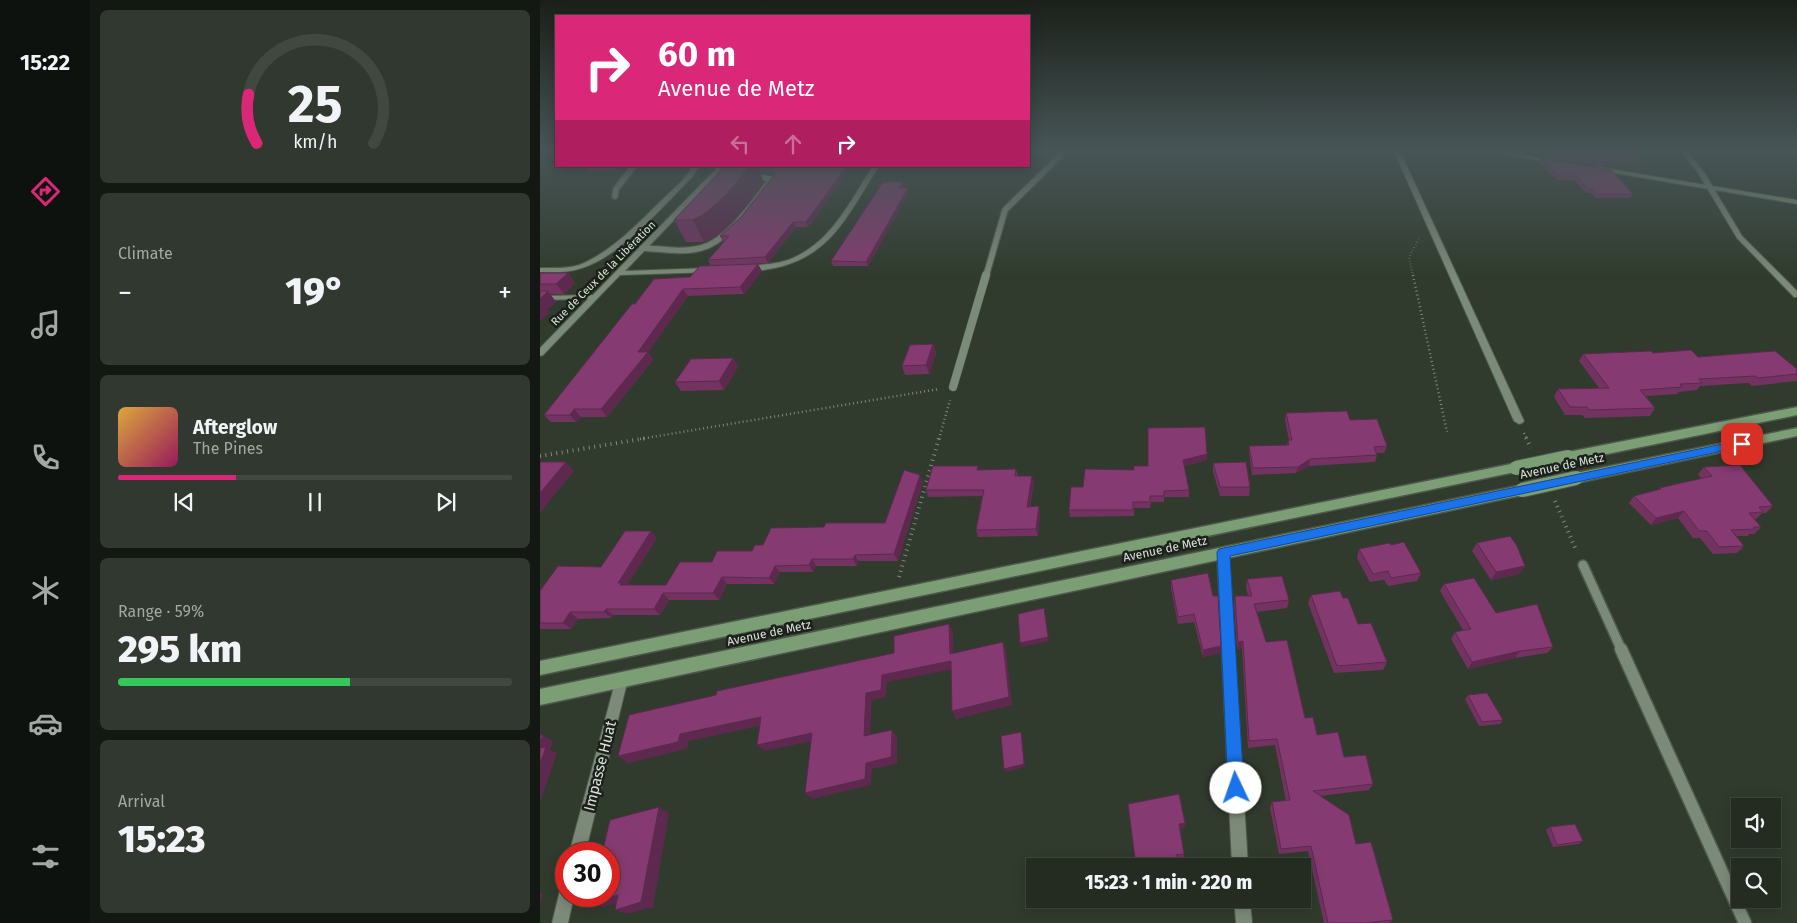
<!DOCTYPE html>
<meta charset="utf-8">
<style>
:root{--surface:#242c22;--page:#30382f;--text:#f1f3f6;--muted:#a3a7a5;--line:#414840;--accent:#db2777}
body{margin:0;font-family:"Fira Sans",sans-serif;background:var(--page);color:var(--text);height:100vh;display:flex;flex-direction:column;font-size:19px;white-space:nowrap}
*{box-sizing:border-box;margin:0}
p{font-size:16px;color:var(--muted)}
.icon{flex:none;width:28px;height:28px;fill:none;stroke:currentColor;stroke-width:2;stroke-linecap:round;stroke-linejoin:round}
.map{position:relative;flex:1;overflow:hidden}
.sheet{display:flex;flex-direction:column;gap:10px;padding:10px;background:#141813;width:450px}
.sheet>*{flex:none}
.guide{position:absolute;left:15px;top:15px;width:475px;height:152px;border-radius:0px;box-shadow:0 2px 12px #0003,0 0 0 1px var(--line);background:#db2777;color:#fff;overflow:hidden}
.buttons{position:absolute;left:1191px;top:798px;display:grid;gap:10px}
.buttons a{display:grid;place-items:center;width:50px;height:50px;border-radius:0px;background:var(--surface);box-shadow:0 2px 12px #0003,0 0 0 1px var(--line);font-size:25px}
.speed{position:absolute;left:15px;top:842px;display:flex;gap:10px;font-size:25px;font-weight:700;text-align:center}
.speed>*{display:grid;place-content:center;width:65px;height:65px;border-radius:50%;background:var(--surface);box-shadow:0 2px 12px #0003,0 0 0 1px var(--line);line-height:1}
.speed .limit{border:8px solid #d22;background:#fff;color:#111}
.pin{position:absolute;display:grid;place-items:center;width:42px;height:42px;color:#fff;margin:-21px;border-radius:10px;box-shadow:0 2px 8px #0006}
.me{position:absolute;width:55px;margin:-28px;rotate:357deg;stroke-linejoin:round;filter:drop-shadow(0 0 4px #0008)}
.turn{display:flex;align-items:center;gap:18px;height:105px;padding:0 20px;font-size:22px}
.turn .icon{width:65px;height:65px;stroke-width:2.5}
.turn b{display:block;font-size:35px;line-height:42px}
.lanes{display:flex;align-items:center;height:48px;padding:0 20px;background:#0003;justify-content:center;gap:25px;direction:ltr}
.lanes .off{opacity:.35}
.big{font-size:38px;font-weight:800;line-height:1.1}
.sheet .widget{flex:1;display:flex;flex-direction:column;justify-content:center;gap:8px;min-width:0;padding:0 18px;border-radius:8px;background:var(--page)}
.sheet .dial{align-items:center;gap:0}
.dial svg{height:130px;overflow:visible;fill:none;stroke:var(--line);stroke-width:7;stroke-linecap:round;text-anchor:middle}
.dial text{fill:var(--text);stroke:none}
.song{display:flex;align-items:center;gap:15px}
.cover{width:60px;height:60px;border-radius:8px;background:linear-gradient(135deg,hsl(40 70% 55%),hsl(330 70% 35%))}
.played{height:5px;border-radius:2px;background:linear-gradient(90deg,var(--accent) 30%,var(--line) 30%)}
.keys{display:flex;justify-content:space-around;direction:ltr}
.heat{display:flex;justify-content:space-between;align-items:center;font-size:28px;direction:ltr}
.charge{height:8px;border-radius:4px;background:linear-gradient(90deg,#34c759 59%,var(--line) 0)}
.trip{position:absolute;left:486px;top:858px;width:285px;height:50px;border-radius:0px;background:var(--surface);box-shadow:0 2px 12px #0003,0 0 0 1px var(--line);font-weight:800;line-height:50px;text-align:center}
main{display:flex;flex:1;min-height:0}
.tab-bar{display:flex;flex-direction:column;width:90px;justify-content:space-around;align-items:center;background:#0e120e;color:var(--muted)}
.tab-bar .icon{width:35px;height:35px}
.tab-bar .current{color:var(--accent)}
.tab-bar b{font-size:22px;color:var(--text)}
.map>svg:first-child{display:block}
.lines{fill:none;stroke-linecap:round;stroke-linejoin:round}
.lane-far3-casing{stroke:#4e584c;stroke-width:8}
.lane-far2-casing{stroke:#4e584c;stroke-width:9}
.lane-far1-casing{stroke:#4e584c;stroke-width:12}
.lane-casing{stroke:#4e584c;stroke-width:15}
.street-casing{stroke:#4e584c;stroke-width:2}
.secondary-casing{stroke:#4e584c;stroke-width:2}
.primary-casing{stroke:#4e584c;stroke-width:3}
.path-far2{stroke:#7e887c;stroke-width:2;stroke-dasharray:0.5 2.5;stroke-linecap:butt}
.path-far1{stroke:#7e887c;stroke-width:2.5;stroke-dasharray:1 3;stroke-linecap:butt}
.path{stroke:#7e887c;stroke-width:4;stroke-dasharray:1 4.5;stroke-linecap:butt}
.lane-far3{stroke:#7c8a79;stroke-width:5.5}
.lane-far2{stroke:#7c8a79;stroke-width:8}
.lane-far1{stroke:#7c8a79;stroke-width:9}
.lane{stroke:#7c8a79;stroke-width:12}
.street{fill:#7c8a79;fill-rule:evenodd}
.secondary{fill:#7c9477;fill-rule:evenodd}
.primary{fill:#7b9e75;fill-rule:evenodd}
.primary-bridge-casing{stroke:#4e584c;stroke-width:16;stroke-linecap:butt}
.primary-bridge{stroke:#7b9e75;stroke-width:14}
.wall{fill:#723361}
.shaded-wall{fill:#5d294f}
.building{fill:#853b71;stroke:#5d294f}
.route{fill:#1a73e8;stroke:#114b97}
.labels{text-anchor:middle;stroke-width:5;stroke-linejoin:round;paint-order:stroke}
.far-street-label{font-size:11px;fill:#dae2d9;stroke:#1b211a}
.street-label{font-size:12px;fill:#dae2d9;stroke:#1b211a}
.near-street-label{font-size:15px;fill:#dae2d9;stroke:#1b211a}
</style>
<main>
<nav class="tab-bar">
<b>15:22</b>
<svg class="icon current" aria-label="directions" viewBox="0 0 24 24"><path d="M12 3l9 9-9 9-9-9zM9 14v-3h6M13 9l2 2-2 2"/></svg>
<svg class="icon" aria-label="music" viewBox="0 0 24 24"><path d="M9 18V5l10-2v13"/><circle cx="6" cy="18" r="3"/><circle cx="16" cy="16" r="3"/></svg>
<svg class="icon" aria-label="phone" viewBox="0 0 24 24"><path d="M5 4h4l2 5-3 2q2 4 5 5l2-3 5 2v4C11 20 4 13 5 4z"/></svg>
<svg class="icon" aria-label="climate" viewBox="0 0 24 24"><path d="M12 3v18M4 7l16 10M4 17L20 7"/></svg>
<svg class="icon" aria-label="car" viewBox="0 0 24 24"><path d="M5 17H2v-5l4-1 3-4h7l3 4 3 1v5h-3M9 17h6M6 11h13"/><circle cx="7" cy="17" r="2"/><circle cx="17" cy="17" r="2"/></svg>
<svg class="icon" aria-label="filters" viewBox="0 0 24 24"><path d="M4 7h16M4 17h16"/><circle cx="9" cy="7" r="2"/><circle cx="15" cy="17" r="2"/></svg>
</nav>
<section class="sheet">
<div class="widget dial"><svg viewBox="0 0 100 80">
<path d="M14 69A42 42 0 1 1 86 69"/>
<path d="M14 69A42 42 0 0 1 9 39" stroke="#db2777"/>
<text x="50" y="56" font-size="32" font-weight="700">25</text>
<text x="50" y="72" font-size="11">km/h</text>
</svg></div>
<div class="widget"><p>Climate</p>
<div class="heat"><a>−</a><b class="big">19°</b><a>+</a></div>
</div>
<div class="widget">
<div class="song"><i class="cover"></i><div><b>Afterglow</b><p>The Pines</p></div></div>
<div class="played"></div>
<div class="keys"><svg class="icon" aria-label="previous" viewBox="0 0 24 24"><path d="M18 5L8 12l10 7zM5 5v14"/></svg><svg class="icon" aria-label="pause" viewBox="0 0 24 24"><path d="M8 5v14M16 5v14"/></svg><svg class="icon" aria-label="next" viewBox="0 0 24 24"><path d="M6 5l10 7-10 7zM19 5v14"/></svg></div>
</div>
<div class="widget"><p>Range · 59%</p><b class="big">295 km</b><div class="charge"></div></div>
<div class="widget"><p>Arrival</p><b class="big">15:23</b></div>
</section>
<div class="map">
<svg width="1257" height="923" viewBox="0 0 1257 923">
<rect width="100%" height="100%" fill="#303b2d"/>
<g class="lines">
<g class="lane-far3-casing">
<g id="lane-far3">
<path d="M75 196 76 189 94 166"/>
<path d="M103 248C122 249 142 253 161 248 189 241 214 201 232 179L209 176"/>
<path d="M446 276 465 210 527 149"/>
</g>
</g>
<g class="lane-far2-casing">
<path id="lane-far2" d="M413 387 446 275"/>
</g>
<g class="lane-far1-casing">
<path id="lane-far1" d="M1043 565 1082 651"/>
</g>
<g class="lane-casing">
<path id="lane" d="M1081 649 1205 923"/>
</g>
<g class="street-casing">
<g id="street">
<path d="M853 149H859L984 421 982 423 979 424 974 421Z"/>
<path d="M1139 149H1145L1164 172 1202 236 1257 291V297H1254L1197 238 1158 173Z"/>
<path d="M153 166H159L153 176C124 205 81 256 42 268 28 273 14 272 0 272V268C13 268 27 269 39 265 72 252 99 222 124 198 134 188 146 179 153 166Z"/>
<path d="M179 166H186L85 271 170 268H173V272L80 275 3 355 0 356V348L48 299 0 300V296L53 295Z"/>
<path d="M333 166H339C311 209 295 251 243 266 231 269 216 272 204 271V267C221 264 238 265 253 258 292 241 311 200 333 166Z"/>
<path d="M683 547 687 549 689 552 708 866H692L677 552 679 549Z"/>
<path d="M82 673 87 675 88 679 45 854H29L76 679 77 675Z"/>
<path d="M26 888V896H34L28 923H12L20 890Z"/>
<path d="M694 899H710L712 923H696Z"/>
</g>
</g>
<g class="secondary-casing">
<g id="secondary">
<path d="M935 149H946L1015 161 1012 163Z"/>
<path d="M1058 167 1257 200V204L1056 170V168Z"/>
</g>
</g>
<g class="primary-casing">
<g id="primary">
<path d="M1257 407V415L1028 462 1024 460 1022 457 1024 454 1028 452Z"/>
<path d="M1257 428V436L1036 483 1031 481 1030 478 1031 475 1036 473Z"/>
<path d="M976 463 980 465 982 468 980 471 0 675V661Z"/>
<path d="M982 485 987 487 988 490 987 493 982 495 0 705V689Z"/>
</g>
</g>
<path class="path-far2" d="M873 276 869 257 880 237"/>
<g class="path-far1">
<path d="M873 275 907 432"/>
<path d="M984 433 987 439"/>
<path d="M100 439 399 389"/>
<path d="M399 439 410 400"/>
</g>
<g class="path">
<path d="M986 438 991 448"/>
<path d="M0 456 107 438"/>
<path d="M1015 501 1036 550"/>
<path d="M359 577 399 438"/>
</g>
<use href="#lane-far3" class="lane-far3"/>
<use href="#lane-far2" class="lane-far2"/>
<use href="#lane-far1" class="lane-far1"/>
<use href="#lane" class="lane"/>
<use href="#street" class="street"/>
<use href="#secondary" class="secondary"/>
<use href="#primary" class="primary"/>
<g class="primary-bridge-casing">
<g id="primary-bridge">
<path d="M976 468 1028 457"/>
<path d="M982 490 1036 478"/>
</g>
</g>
<use href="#primary-bridge" class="primary-bridge"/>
</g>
<g class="wall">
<path d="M986 149H1091L1101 158 1099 162H1064L1062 166 992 155Z"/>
<path d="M1001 158 1093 194 1090 198H1055L1051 193H1046L1034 180H1017L999 162Z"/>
<path d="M44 166H83L78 171H47Z"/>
<path d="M185 166H313L268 227H256L228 263 171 266 168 260 184 242H183L180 236 201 217 234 176 233 174 219 171 224 182 197 216 179 234 164 242H146L134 220Z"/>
<path d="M364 186 363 188 369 192 328 266H293L291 261Z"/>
<path d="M222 271 204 294 148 296 108 352 113 360 67 417H41L36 422H11L4 415 95 304 150 277Z"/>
<path d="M0 273H28L35 283 24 294H10L16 302 7 310 10 312 0 321Z"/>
<path d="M393 344 396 353 389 374 365 375 362 366Z"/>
<path d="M1113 353 1158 357 1257 369V381L1212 386 1209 383 1160 386 1157 390 1139 392 1137 394 1106 396 1115 408 1110 416 1045 418 1042 415H1025L1014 397 1018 389 1059 388 1039 361 1043 354Z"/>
<path d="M193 358 198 367 184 390 141 391 135 382Z"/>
<path d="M746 413 810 420 847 446 844 453H837V455L835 462 769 466 756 473 712 475 709 453V446L747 445 748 440H749L745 420Z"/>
<path d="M667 454V460L644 466 649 490V497H624V502H611L610 508H594V516L530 517 529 510 543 487 608 466Z"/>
<path d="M673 463 710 487 709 496H680L673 472Z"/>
<path d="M1164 467 1233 506 1226 513H1222L1216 519H1215L1221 527 1214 534H1209L1208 536H1196L1204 546 1197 553 1173 554 1160 538H1153L1138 518 1111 525 1089 503 1094 496 1118 490 1119 488 1162 479 1158 474Z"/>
<path d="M476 469 478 476 494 483 490 506H499L500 513 498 536 438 537 436 530 442 496 388 497 386 490 439 470Z"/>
<path d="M383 482 358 561H318L317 566H276L273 572H240L234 584H187L179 600H129L120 615H73L71 618 38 619 31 629H0V591L61 567 117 538 87 585H126L172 562 212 551 223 545 284 527 345 523Z"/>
<path d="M937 543 985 566 979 574 951 580 932 551Z"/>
<path d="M851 545 881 573 877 581 848 586 844 580 830 582 817 558 819 549Z"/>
<path d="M707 579 749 600 747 608 717 612 726 642 765 718 777 735 804 757 833 784 829 790 780 796 816 844 853 920 849 923H784L768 851 739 854 730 808 732 802 746 801 735 745 708 748 702 648 697 649 694 604 695 596H708L706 587Z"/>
<path d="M631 580 681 646 680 653 663 657 654 622 638 624 631 588Z"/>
<path d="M904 584 956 613 1013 647 1007 653 975 658 928 669 911 639 915 632 923 630 900 591Z"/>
<path d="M771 595 803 598 818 624 847 662 843 670 794 673 768 603Z"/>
<path d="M928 695 963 720 960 724 939 726 925 699Z"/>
<path d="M645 823 644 828 639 829 644 854V859L637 860 595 858Z"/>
<path d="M1010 827 1043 841 1039 844 1013 847 1006 830Z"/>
</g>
<g class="shaded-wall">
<path d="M75 166H83L78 171Z"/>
<path d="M210 166H217L224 182 197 216 179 234 164 242 153 220Z"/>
<path d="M307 166H313L268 227 266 222Z"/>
<path d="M363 182 364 186 361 192 359 188Z"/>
<path d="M368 188 369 192 328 266 326 262Z"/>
<path d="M253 222 256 227 228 263 225 257Z"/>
<path d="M218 264 222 271 204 294 200 287Z"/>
<path d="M28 273 35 283 24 294 16 284Z"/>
<path d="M143 289 148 296 108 352 113 360 67 417 61 409 98 352Z"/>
<path d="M8 291 16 302 7 310 10 312 0 321V299Z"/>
<path d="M393 344 396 353 389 374 386 365Z"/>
<path d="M193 358 198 367 184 390 179 381Z"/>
<path d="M34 409 41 417 36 422 30 415Z"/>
<path d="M667 454V460L643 466V460Z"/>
<path d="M770 459 769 466 756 473 758 467Z"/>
<path d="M26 462 34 471 0 513V493Z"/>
<path d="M380 475 383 482 358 561 354 554Z"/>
<path d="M492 476 494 483 488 513 487 507Z"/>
<path d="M499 506 500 513 498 536 496 529Z"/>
<path d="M1144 511 1138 518 1111 525 1116 518Z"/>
<path d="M111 531 117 538 86 587 87 592 78 583Z"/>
<path d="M315 555 318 561 317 566 313 559Z"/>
<path d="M272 559 276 566 273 572 269 565Z"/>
<path d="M235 566 240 572 234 584 229 578Z"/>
<path d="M985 566 979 574 951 580 956 572Z"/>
<path d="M182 577 187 584 179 600 173 593Z"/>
<path d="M123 593 129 600 120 615 114 609Z"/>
<path d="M504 608 509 641 482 647 480 643Z"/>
<path d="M66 609 73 615 71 618 64 612Z"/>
<path d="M30 612 38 619 31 629 23 623Z"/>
<path d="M409 624 413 632 414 662 410 654Z"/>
<path d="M703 641 702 648 697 649 698 642Z"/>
<path d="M463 642 466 650 472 705 416 719 412 711Z"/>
<path d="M681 646 680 653 663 657V650Z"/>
<path d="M980 651 975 658 928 669 932 662Z"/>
<path d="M411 661 414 669 347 682 346 697 332 700 330 743 324 736 326 693 342 675Z"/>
<path d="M221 717 229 724 149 741 147 749 88 763 78 756 140 734Z"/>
<path d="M352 730 357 737V764L332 769 331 785 272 799 265 793 326 763Z"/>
<path d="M481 732 482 735 485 767 465 772 464 769Z"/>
<path d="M272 733 278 740 224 751 217 745Z"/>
<path d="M3 735 13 741 10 750 17 753 0 802V742Z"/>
<path d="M119 807 129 813 113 907 87 914 75 910Z"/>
<path d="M645 823 644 828 638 829 639 824Z"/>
<path d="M0 893 3 894 0 906Z"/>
<path d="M78 895 90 900 63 907 51 903Z"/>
</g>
<g class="building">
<path d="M991 149H1091L1101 158H1060L1064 162 993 151Z"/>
<path d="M1001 158 1071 170 1093 194H1057L1053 189H1048L1036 176H1019Z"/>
<path d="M185 166H210L186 195 167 212 153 220H134Z"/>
<path d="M218 166H307L266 222H253L225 257 168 260 189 236H180L201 217 234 175 231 169Z"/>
<path d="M343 182H363L359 188H368L326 262 291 261Z"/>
<path d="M218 264 200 287 143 289 98 352H108L61 409H34L30 415H4L92 304H95L114 279 150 277 160 266Z"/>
<path d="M0 273H28L16 284H0Z"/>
<path d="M0 291H8L0 299Z"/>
<path d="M393 344 386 365 362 366 370 345Z"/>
<path d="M1151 350 1158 357 1235 351 1257 369V374L1218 378 1215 376 1159 379 1162 383 1140 384 1142 387 1100 390 1115 408 1049 410 1047 407H1030L1018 389 1069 388 1043 354 1111 351 1113 353Z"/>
<path d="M193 358 179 381 135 382 151 359Z"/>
<path d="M807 411 810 420 837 419 847 446 834 447 837 455 770 459 758 467 713 468 709 446 749 445 748 440H752L746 413Z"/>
<path d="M665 427 667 454 643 460 649 490 624 491V496H610V502H593V510H529L531 487H543L545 469 594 470V466H608V428Z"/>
<path d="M0 462H26L0 493Z"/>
<path d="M706 462 710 487H680L673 463Z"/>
<path d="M1200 465 1233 506 1219 507 1223 512 1209 513 1221 527H1213L1215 529 1191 530 1204 546 1179 547 1167 531H1159L1144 511 1116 518 1094 496 1121 489 1119 488 1172 476 1164 467Z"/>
<path d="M393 466H438L437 470 476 469 475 476H492L487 507 499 506 496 529 436 530 444 490H386Z"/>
<path d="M364 470 380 475 354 554 315 555 313 559H272L269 565 235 566 229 578 182 577 173 593H123L114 609H66L64 612H30L23 623H0V591L18 566 61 567 85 531H111L78 583H82L80 585H126L140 562H172L177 551H212L215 545H223L231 528 284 527 286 523H345Z"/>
<path d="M970 536 977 546 985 566 956 572 937 543Z"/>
<path d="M864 542 881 573 851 578 848 571 833 574 819 549 849 543 851 545Z"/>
<path d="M668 573 673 596H678L681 646 663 650 654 614 638 617 631 580Z"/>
<path d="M742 576 749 600 714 604 726 642 747 640 765 718 773 717 777 735 798 732 804 757 826 755 833 784 773 791 809 815 816 844 831 842 853 920 825 923H788L771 846 741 849 732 802 750 800 737 739 709 741 703 641 698 642 695 596H712L707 579Z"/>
<path d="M934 578 956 613 997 604 1013 647 980 651 932 662 915 632 931 629 904 584Z"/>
<path d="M800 591 803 598H808L818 624 831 623 847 662 797 666 771 595Z"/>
<path d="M504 608 508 637 480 643 478 614Z"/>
<path d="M409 624 410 654 463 642 469 697 412 711 411 661 342 675 341 690 326 693 324 736 352 730 351 757 326 763 325 779 265 793 272 733 217 745 221 717 140 734 138 742 78 756 89 715 176 695 177 691 354 653V636Z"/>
<path d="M947 693 963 720 942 722 928 695Z"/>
<path d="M481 732 484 764 464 769 461 736Z"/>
<path d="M0 735H3L0 742Z"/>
<path d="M6 747 0 764V748Z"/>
<path d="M639 794 645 823 639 824 644 854 636 855 638 866H561L595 858 588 804Z"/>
<path d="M119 807 101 902 75 910 78 895 51 903 53 896H69V854H62L70 820Z"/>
<path d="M1035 824 1043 841 1017 845 1010 827Z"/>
</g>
<linearGradient id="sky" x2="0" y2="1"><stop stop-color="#1a2019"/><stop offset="0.54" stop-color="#485557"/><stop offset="1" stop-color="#485557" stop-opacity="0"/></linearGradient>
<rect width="1257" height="278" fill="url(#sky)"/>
<path class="route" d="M1202 440 1207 444 1206 446 690 556 704 788 702 794 696 796 690 794 688 788 677 552 679 549Z"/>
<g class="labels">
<g class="far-street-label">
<text transform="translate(63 273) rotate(-45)" y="4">Rue de Ceux de la Libération</text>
</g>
<g class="street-label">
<text transform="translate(1022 466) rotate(-12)" y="4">Avenue de Metz</text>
<text transform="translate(625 549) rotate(-12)" y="4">Avenue de Metz</text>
<text transform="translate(229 633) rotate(-12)" y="4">Avenue de Metz</text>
</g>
<g class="near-street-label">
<text transform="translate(60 766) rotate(-76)" y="5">Impasse Huat</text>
</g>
</g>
</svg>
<div class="buttons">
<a><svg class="icon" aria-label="sound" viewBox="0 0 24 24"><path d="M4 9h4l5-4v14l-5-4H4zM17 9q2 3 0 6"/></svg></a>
<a><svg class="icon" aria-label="search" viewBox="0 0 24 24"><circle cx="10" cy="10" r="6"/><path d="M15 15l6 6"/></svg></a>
</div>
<div class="speed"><div class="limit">30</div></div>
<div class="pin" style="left:1202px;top:444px;background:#d93025"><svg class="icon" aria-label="arrive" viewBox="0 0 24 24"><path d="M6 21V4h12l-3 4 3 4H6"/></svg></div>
<svg class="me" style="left:696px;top:788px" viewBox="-20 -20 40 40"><circle r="19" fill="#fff"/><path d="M0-13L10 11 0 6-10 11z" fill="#1a73e8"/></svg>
<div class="trip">15:23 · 1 min · 220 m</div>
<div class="guide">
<div class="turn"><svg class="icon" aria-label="right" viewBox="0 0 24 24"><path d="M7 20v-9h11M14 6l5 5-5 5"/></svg><div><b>60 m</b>Avenue de Metz</div></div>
<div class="lanes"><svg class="icon off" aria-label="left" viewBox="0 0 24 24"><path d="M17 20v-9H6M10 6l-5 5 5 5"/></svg><svg class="icon off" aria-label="ahead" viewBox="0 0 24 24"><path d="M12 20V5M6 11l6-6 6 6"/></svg><svg class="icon" aria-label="right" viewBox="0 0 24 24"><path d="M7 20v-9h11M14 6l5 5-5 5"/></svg></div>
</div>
</div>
</main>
